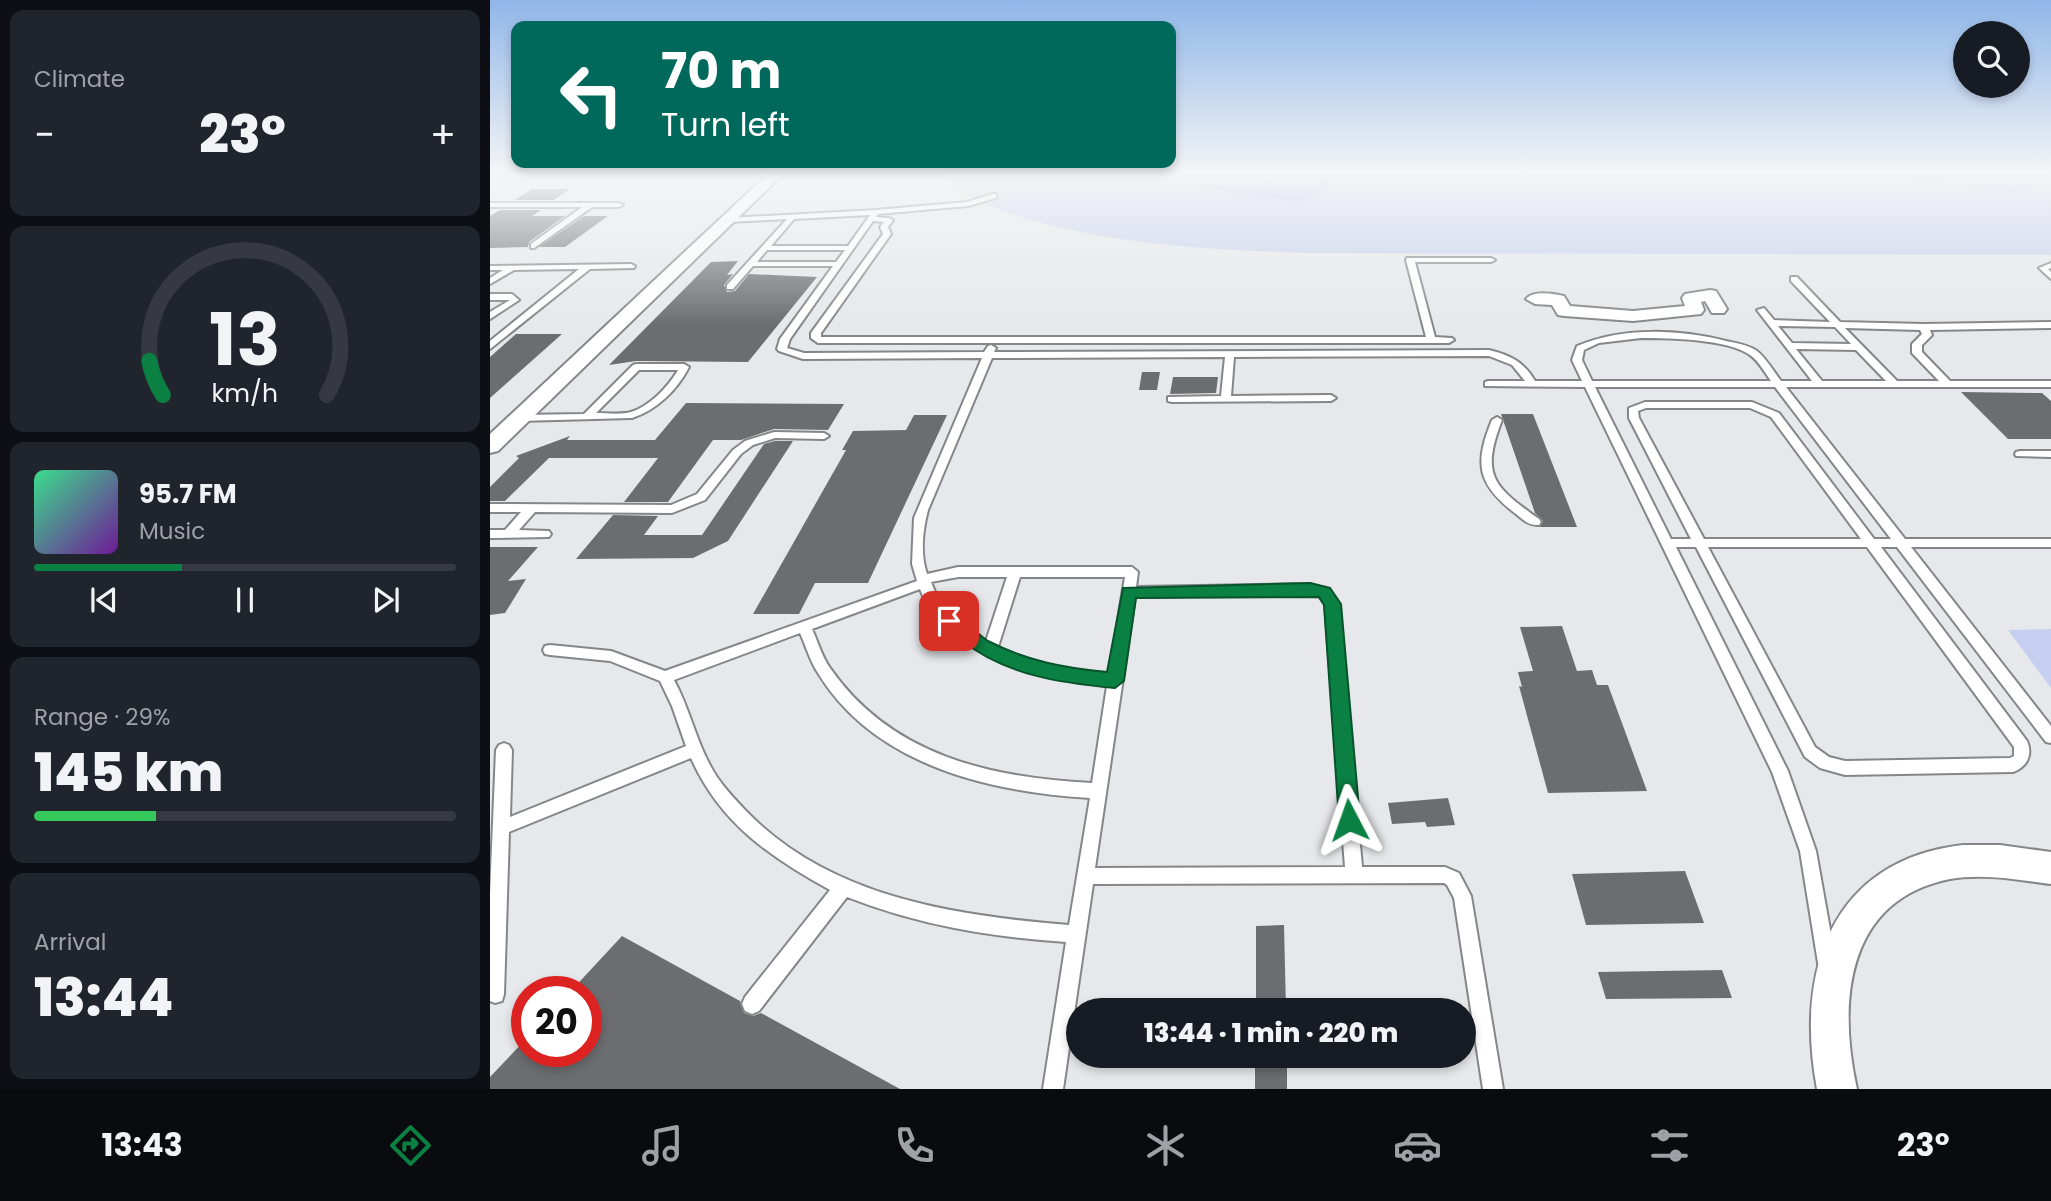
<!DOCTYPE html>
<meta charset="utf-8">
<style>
:root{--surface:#171b24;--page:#20242c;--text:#f1f3f6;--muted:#9ea1a6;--line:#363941;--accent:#0b8043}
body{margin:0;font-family:Poppins,sans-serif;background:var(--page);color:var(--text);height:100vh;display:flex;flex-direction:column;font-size:26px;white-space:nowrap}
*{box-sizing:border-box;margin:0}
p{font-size:23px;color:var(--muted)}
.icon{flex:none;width:38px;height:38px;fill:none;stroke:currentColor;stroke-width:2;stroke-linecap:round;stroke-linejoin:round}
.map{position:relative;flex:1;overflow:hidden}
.sheet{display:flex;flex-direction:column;gap:10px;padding:10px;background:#0d0f14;width:490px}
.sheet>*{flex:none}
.guide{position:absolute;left:21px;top:21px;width:665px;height:147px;border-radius:14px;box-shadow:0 4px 10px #0003;background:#00695c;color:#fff;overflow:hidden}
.controls{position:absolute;left:1463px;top:21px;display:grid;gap:14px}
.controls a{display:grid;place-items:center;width:77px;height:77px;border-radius:50%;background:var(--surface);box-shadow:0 4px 10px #0003;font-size:35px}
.speed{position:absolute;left:21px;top:976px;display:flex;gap:14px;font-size:35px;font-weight:700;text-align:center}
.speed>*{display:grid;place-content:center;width:91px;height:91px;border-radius:50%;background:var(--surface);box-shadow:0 4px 10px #0003;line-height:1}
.speed .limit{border:10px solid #d22;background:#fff;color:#111}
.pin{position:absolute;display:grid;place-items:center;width:60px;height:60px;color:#fff;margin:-30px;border-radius:14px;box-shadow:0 4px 10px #0006}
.me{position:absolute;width:77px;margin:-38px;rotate:356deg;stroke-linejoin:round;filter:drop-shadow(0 0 5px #0008)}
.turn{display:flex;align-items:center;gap:24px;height:147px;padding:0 35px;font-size:32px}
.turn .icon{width:91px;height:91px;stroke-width:2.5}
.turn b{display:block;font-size:49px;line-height:60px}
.big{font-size:52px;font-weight:800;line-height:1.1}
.sheet .widget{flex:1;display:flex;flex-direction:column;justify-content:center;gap:10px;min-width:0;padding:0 24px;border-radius:14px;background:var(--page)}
.sheet .dial{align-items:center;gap:0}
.dial svg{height:182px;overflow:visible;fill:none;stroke:var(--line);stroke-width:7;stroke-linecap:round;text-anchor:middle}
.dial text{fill:var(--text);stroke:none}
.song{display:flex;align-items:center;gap:21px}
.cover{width:84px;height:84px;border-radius:10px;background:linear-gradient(135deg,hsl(150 70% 55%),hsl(280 70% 35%))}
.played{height:7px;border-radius:4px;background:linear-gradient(90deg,var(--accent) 35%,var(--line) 35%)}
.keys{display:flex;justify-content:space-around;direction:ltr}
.heat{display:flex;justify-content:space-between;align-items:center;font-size:38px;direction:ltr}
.charge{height:10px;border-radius:5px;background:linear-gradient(90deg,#34c759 29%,var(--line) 0)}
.trip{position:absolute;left:576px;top:998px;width:410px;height:70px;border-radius:35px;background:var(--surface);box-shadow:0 4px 10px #0003;font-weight:800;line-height:70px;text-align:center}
.dock{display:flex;height:112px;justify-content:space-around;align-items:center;background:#090b0e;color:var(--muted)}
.dock .icon{width:49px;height:49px}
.dock .active{color:var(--accent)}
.dock b{font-size:32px;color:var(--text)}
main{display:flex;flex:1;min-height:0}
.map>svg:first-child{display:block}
.green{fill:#c6cfef}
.water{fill:#acb9e9}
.building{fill:#6c6d70}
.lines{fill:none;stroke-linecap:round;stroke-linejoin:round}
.lane-casing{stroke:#858689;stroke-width:4}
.street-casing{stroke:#858689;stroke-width:4}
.lane{fill:#fff;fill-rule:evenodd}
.street{fill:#fff;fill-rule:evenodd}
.route{fill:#0b8043;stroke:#07532c;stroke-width:2}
</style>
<main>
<section class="sheet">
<div class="widget"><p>Climate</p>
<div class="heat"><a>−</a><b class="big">23°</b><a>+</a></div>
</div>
<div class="widget dial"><svg viewBox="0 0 100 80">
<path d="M14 69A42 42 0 1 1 86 69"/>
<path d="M14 69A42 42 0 0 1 8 54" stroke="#0b8043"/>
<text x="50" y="56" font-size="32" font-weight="700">13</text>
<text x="50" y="72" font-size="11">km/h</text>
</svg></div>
<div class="widget">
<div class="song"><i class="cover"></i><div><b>95.7 FM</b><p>Music</p></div></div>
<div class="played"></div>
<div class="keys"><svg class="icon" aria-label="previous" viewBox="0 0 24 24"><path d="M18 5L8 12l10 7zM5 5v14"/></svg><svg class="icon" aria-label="pause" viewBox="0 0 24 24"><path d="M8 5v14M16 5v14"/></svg><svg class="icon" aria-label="next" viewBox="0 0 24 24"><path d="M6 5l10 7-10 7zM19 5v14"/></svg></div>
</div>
<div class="widget"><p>Range · 29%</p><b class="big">145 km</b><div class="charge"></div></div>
<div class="widget"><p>Arrival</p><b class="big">13:44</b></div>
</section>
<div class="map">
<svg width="1561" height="1089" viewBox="0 0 1561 1089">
<rect width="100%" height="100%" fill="#e7e8eb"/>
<g class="green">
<path d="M450 173H1561V255L813 253C716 249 622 245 528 216 502 208 467 196 450 173Z"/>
<path d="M1561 629V688L1518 630Z"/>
</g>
<g class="water">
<path d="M698 173H830L839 188C833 191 826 197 820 199 795 205 726 192 702 182Z"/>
<path d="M1391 173H1561V180L1524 192 1452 182H1421Z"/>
</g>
<g class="building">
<path d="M42 189H80L64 200H25Z"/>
<path d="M10 210H51L42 216H75L39 242 38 247 0 248V216Z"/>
<path d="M94 216H118L75 247H49Z"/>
<path d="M248 261 237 275 243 274 234 285 237 292 245 291 259 274 327 277 258 362 146 361 119 365 221 262Z"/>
<path d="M26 334H72L0 398V357Z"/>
<path d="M652 372H670L667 390H649Z"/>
<path d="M683 377H728L726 393 680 394Z"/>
<path d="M1471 392 1552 393 1561 401V439H1518Z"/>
<path d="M196 403 354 404 338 430 284 429 251 440H223L178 502H134L168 458H59L15 501H0V487L29 458 26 456 80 436 77 440H165Z"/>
<path d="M1011 414H1043L1087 527H1050L1053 521 1045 513Z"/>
<path d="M424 415H457L378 583H325L309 614H263L356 450H352L363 431 416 430Z"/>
<path d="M285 441H303L238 541 203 558 86 559 123 515 168 516 154 535H212L274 444Z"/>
<path d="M0 547H48L18 581 36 579 15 613 0 615Z"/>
<path d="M1072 626 1087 671 1102 670 1107 685H1118L1157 791 1058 793 1029 686 1032 687 1028 672 1043 671 1030 627Z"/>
<path d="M958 798 965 825 937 827 935 822 902 824 898 803Z"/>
<path d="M1195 871 1214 923 1096 925 1082 874Z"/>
<path d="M794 925 796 1010H766V926Z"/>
<path d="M132 936 250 1001 254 1013 263 1016 271 1013 410 1089H0V1077L37 1038V1052H96V992H80Z"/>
<path d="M1232 970 1242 998 1116 999 1108 972Z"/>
<rect x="765" y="1055" width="32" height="34"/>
</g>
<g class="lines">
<g class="lane-casing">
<g id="lane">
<path d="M503 194H506V198L478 206 388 214 386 217 399 218 403 220 398 227 401 234 331 333V337H936L916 260 917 258H1001L1005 260 1001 262H925L945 337 962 338 964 340 959 343H328L321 338V333L393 234 390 227 394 222 383 221 300 339 297 348 314 353 494 352 498 346 501 345 506 348 504 352 999 350C1020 355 1034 362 1045 381H1092L1082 360 1087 346C1133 327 1188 329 1236 341 1246 343 1259 345 1267 351 1276 358 1284 372 1291 381H1322L1267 310 1274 308 1284 320 1340 322 1301 281V277H1307L1350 322 1434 324 1561 322V328L1440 330 1442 335 1432 345V352L1460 381H1561V387H1296L1415 539H1561V547H1421L1561 726V743L1556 742 1407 547H1391L1537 741C1543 755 1537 767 1523 772L1355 775 1330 768 1315 757 1206 547H1186L1298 771 1326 851 1346 963 1344 970 1337 972 1330 970 1328 963 1310 851 1282 772 1095 387 995 386V382L998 381H1035L1022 365 999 356 744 357 741 396 841 395 846 398 841 401 682 402 678 401V397L731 396 735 357 502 358 438 510C433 529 430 554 437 574L468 567H642L648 572 646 587 820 584 838 590 849 604 872 867H955L969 873 981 896 1013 1089H993L964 898 957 885 954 883 603 884 573 1089H553L576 942C500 937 428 925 357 897L269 1011 262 1014 255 1011 252 1004 255 997 340 890C280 857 230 823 201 758L19 832 14 994 12 1001 5 1003 0 1001V894L6 750 9 745 14 743 19 745 22 750 20 817 196 746 182 706 170 681 120 661 60 655 55 654 53 650 55 646 60 645 121 651 175 671 427 581 422 564 424 518 492 358 313 359 289 351 287 349 290 339 343 266H263L243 289H237V285L297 219 238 222 234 220 238 218 386 210 477 202ZM380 215 358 246H281L304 219ZM277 250H355L346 262H267ZM1288 326 1345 327 1361 344 1302 343ZM1355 328 1430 330 1432 334 1422 344V353L1449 381H1407ZM1151 338C1178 338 1238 339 1260 355 1268 360 1275 373 1281 381H1102L1092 360 1094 350 1109 343ZM1306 349 1366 350 1396 381H1332ZM1105 387H1285L1401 539H1384L1289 413 1262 402H1155L1139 408V418L1201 539H1181ZM1156 408H1260L1281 417 1371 539H1214L1149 418 1148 411ZM1218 547H1377L1524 747V756L1520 758 1355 761 1339 757 1325 747ZM468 577H517L496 641C473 628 450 608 441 582ZM530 577H635L619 675C581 671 543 664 508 647ZM430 589C453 655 556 679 617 686L602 783C501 778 401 756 340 668 332 657 328 642 322 629ZM820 594 829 596 835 604 855 867 605 868 645 597ZM310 633C316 646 320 661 328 673 384 765 499 792 600 798L579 925C464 916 338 897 255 810 245 799 235 789 227 777 207 747 201 711 184 680Z"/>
<path d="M0 203H129L133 205 129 207H102L44 248H41V244L92 207H0Z"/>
<path d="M1561 263V268L1558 269 1561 272V279L1549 268Z"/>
<path d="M141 264 145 266 144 268 100 269 0 349V341L89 269 24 270 0 284V278L13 270H0V266Z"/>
<path d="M0 294H22L29 300 0 319V312L20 300H0Z"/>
<path d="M146 364H194L199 367C187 390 167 410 142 418L29 421 24 418 29 415 94 414 143 365ZM149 370H188C178 387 160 406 141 412 131 415 117 413 106 413Z"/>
<path d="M1007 417 1012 420C990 476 1004 487 1049 519L1051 522 1049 525C1040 526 1033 520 1026 514 987 484 984 464 1002 420Z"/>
<path d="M284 432 334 433 339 436 334 439 285 438 263 445 251 454 215 500 182 513 45 512 29 530 59 531 61 534 59 537 0 538V530H15L31 512H0V504L181 505 207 494 243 450 255 441Z"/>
<path d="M1530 451H1561V457L1526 456 1525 454 1526 452Z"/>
</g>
</g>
<g class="street-casing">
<g id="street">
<path d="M279 173H294L8 451 0 453V434Z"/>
<path d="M1220 290 1226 291 1237 309 1234 313H1222L1215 301 1211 302 1214 310 1211 314 1143 321 1074 316 1068 315 1062 305 1045 304 1036 299C1044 290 1063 294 1074 296L1080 306 1143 311 1195 306 1192 298 1195 294Z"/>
<path d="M1473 845H1510L1561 852V884C1528 880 1493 873 1460 879 1355 900 1348 1003 1367 1089H1327C1305 973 1340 860 1473 845Z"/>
</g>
</g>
<use href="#lane" class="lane"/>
<use href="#street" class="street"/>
</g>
<linearGradient id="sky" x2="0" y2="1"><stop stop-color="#90b6e8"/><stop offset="0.53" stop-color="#f4f5f6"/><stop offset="1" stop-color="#f4f5f6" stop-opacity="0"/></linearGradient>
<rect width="1561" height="326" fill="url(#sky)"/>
<path class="route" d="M820 583 840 588 851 604 870 820 867 826 859 829 852 826 849 820 834 605 829 597 646 598 634 681 625 688C570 683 514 675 470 639 463 633 455 628 451 621L453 616C470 611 484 633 498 641 537 661 574 668 617 672L633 588Z"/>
</svg>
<div class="controls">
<a><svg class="icon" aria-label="search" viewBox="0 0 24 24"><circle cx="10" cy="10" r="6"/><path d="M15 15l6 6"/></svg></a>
</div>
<div class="speed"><div class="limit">20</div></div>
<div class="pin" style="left:459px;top:621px;background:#d93025"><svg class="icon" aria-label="arrive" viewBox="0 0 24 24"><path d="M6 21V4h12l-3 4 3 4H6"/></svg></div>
<svg class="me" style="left:859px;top:820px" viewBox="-20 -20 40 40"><path d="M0-17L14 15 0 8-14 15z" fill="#0b8043" stroke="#fff" stroke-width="4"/></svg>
<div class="trip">13:44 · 1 min · 220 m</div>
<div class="guide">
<div class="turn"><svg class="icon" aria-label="left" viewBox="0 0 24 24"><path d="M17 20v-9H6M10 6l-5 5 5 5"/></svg><div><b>70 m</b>Turn left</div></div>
</div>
</div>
</main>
<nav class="dock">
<b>13:43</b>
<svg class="icon active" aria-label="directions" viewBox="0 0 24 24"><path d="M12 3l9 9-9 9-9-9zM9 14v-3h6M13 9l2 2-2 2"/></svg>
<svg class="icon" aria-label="music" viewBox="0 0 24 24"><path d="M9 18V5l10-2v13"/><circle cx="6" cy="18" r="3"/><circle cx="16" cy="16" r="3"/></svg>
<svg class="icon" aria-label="phone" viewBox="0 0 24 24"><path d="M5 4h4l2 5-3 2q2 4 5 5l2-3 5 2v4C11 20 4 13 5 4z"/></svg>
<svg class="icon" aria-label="climate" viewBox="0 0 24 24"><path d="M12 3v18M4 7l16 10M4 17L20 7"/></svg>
<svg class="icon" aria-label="car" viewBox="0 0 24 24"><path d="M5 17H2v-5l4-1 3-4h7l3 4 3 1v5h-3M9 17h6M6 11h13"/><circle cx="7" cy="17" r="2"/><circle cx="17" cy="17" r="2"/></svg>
<svg class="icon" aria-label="filters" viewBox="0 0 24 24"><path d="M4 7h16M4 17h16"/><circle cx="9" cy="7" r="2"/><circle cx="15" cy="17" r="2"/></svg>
<b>23°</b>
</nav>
